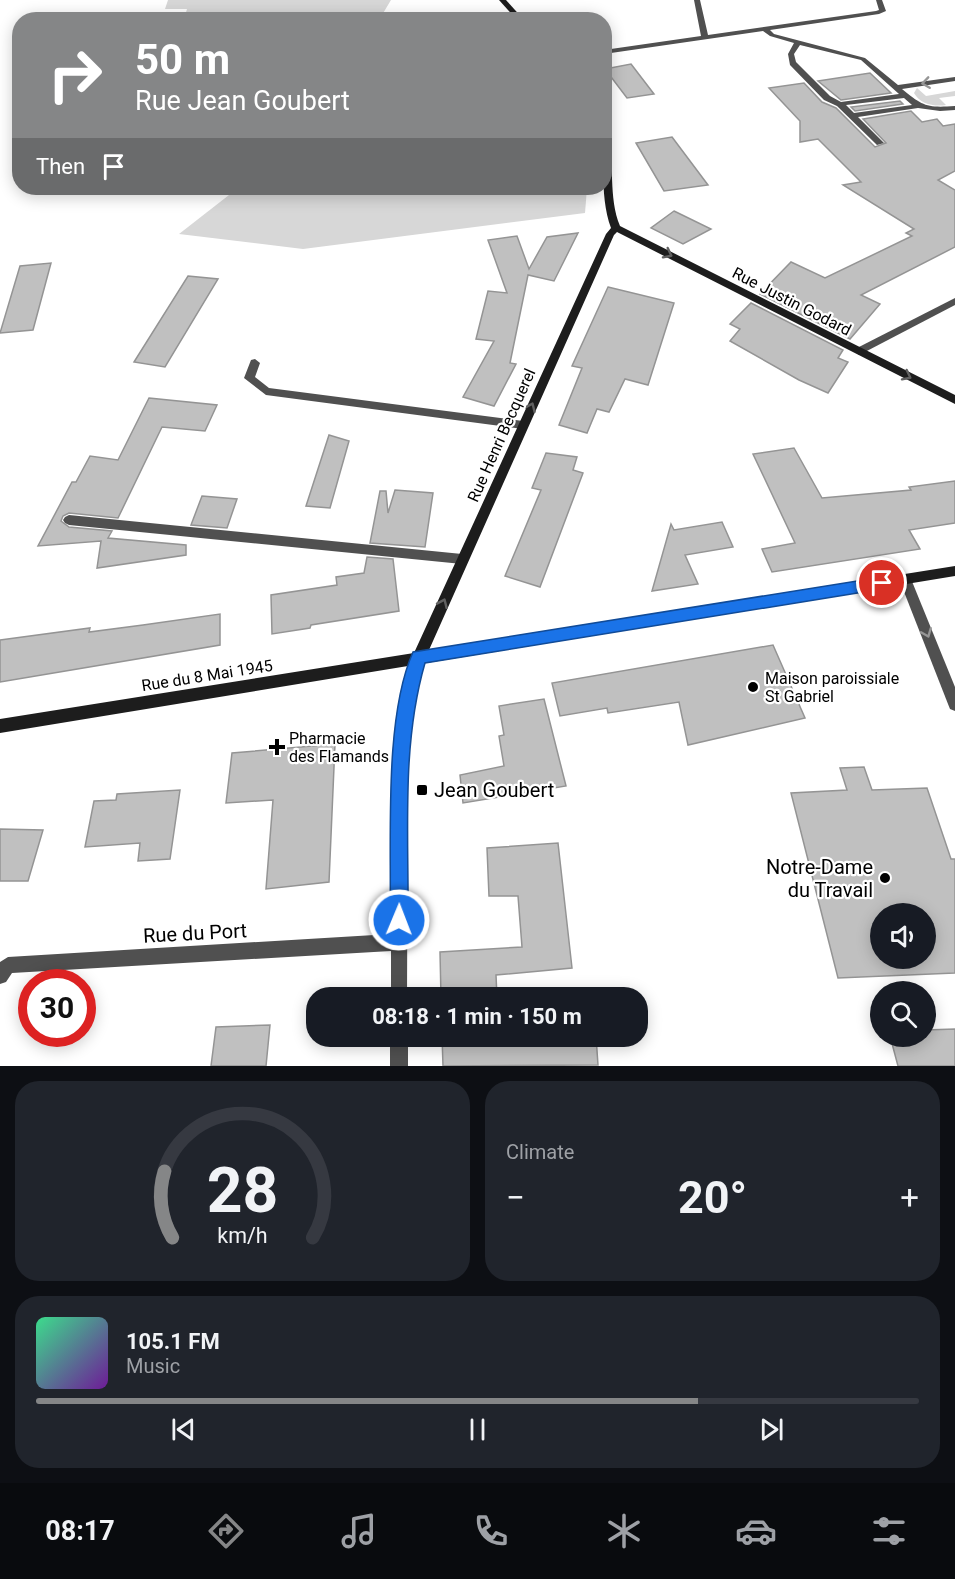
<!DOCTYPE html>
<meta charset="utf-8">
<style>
:root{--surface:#171b24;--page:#20242c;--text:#f1f3f6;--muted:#9ea1a6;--line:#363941;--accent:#858687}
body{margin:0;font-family:Roboto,sans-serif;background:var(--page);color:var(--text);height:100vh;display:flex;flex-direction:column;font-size:22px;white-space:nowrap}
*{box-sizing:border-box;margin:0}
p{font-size:20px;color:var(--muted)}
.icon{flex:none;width:33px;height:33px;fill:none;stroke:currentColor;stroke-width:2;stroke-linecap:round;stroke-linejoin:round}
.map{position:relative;height:1066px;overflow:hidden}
.side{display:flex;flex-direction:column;gap:15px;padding:15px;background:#0d0f14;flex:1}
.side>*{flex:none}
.hud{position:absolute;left:12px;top:12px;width:600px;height:183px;border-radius:24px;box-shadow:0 3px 15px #0003;background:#858687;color:#fff;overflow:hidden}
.fabs{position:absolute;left:870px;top:903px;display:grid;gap:12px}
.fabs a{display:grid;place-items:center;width:66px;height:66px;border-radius:50%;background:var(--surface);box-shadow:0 3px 15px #0003;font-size:30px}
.speed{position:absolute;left:18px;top:969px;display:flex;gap:12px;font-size:30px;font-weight:700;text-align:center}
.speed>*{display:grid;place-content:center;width:78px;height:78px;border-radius:50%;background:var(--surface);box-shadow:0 3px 15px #0003;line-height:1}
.speed .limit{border:9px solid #d22;background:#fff;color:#111}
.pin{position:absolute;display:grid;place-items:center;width:51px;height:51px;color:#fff;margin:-26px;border:3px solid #fff;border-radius:50%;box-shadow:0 2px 6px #0007}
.me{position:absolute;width:66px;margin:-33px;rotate:1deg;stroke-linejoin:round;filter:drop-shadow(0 0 4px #0008)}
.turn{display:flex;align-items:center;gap:21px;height:126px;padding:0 24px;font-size:27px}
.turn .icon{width:78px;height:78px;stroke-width:2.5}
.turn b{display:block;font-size:42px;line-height:51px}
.then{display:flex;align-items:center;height:57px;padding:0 24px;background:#0003;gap:12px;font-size:22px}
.big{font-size:45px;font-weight:700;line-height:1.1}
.side .tile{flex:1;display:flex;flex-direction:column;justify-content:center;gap:9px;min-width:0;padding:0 21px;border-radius:24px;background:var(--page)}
.side .dial{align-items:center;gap:0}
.dial svg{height:156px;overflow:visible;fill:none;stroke:var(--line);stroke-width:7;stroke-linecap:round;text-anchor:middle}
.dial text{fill:var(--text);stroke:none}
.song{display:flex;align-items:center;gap:18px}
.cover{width:72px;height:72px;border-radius:9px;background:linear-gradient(135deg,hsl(150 70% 55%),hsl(280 70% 35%))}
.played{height:6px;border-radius:3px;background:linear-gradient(90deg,var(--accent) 75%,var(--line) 75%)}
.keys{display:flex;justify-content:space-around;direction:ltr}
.heat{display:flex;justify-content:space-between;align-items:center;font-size:33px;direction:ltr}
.side .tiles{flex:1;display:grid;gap:15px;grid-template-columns:1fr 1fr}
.tile:last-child{grid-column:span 2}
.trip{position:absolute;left:306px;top:987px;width:342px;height:60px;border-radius:24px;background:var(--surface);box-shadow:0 3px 15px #0003;font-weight:700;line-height:60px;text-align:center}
.tab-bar{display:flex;height:96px;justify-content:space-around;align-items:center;background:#090b0e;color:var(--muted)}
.tab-bar .icon{width:42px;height:42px}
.tab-bar .on{color:var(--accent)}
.tab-bar b{font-size:27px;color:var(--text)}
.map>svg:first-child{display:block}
.green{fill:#d7d7d7}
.building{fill:#c0c0c0;stroke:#949494;stroke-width:1.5;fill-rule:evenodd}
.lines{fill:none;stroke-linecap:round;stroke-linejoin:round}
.lane{fill:#505050;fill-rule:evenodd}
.street{fill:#505050;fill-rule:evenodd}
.secondary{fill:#1d1d1d;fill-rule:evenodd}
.oneway{stroke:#969696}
.oneway2{stroke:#616161}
.route{fill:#1a73e8;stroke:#114b97;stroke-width:1.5}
.poi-dot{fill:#000;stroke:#fff;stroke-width:2}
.labels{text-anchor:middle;stroke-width:4.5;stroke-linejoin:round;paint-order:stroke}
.street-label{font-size:16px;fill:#000;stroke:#fff}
.poi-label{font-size:16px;fill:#000;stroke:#fff;text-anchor:start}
.near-poi-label{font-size:20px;fill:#000;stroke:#fff;text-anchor:start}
.near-street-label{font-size:20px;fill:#000;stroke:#fff}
</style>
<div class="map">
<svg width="955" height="1066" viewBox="0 0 955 1066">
<rect width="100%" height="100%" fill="#fff"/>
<g class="green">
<path d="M168 0H391L379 20 184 19 187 9H165Z"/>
<path d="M917 88 926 96 955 91V96L939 98 946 105C934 107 920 104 914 93Z"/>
<path d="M238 188H587L585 213 303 249 179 234Z"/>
</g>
<g class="building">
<path d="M631 64 654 94 627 98 605 69Z"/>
<path d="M870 73 891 93 841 100 818 81Z"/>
<path d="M804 83 822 102 836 108 875 147 886 143 863 119 911 111 922 122 937 119 943 126 955 124V171L938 180 955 190V247L861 295 880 304 850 339 760 294 791 262 825 278 912 236 906 233 914 229 843 185 861 182 818 139 800 142V121L769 88Z"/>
<path d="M900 101 903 104 855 111 851 107Z"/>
<path d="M672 137 708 185 664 191 636 143Z"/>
<path d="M674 211 711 229 683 244 651 228Z"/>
<path d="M578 233 554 281 528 275 510 363 516 364 494 406 463 397 494 341 476 339 488 291 507 293 488 240 517 236 529 269 547 237Z"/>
<path d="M51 263 33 330 0 333 20 266Z"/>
<path d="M188 276 218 279 165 367 134 362Z"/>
<path d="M608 287 674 303 648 385 625 379 609 412 597 409 587 433 559 425 582 368 572 366Z"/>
<path d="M751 303 843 350 838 358 848 362 828 393 799 380 730 341 740 329 730 324Z"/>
<path d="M149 398 217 405 205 431 162 427 118 518 69 513 63 516 61 521 69 527 112 531 108 538 186 545V555L97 568 101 541 38 546 72 482H76L90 456 118 460Z"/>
<path d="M329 435 349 441 330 508 306 506Z"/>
<path d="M794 448 822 498 911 490 909 487 955 481V523L909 530 920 549 772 572 762 549 795 543 753 454Z"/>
<path d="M546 453 577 457 573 470 583 473 540 587 505 576 541 490 532 488Z"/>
<path d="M395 490 433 493 425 547 370 543 380 491H386L388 513Z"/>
<path d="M202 496 237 499 227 528 191 525Z"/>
<path d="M722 522 733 547 685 555 698 584 652 591 671 524 674 530Z"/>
<path d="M367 557 393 559 399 611 311 625 310 628 272 634 271 595 337 585 336 577 364 573Z"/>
<path d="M220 614V645L0 682V640L90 628 89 632 143 625Z"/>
<path d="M773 645 805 718 688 745 679 702 608 713 607 708 560 716 552 683Z"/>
<path d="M544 699 566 786 463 803 460 775 504 766 499 736 504 735 499 706Z"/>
<path d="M335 744 329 882 266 889 273 800 226 803 232 753Z"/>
<path d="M864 767 872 790 927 788 951 859H955V973L838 978 791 793 847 790 840 768ZM880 914H926V958H880Z"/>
<path d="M180 790 170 859 138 861 140 843 85 847 94 801 116 800 117 794Z"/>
<path d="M0 829 43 830 28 881H0Z"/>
<path d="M558 843 572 968 496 975 497 998H441L440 952 522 947 518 896H489L487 848Z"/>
<path d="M270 1025 266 1066H211L216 1027Z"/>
<path d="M955 1029V1066H898L890 1036H926V1030Z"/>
<path d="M442 1036H596L598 1065 443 1066Z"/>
</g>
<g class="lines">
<g class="lane">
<path d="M255 359 260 363 255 377 269 388 523 421 528 425 523 429 266 395 244 378 251 360Z"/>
<path d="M69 515 462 554 466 555 468 559 466 563 462 564 69 525 65 523 63 520 65 517Z"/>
</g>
<g class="street">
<path d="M694 0H700L708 35 876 11 879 10 876 0H882L886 11 879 14 770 30 774 34 865 58 898 85 955 77V81L902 89C923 106 926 108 955 106V110L940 111 918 108 858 117 884 143 877 145 837 106 824 100 790 65 788 54 794 43 770 36 763 31 604 54V50L701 36ZM800 45 861 60 899 94 841 102 830 96 796 62 794 54ZM904 98 912 105 854 113 846 105Z"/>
<path d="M955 298V305L863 353 859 355 854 351 855 349Z"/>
<path d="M905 574 909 575 911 579 955 687V711L950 709 948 704 899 579 901 575Z"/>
<path d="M419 651 424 653 426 657 416 692 408 750 407 998H391V951L12 973 6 982 0 984V962L8 957 391 934 394 750 402 692 412 657 414 653Z"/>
<rect x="390" y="1036" width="18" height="30"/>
</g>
<g class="secondary">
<path d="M499 0H506L524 20H517Z"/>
<path d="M604 131 608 133C615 163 608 197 620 226L955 395V404L617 232 614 235 429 650 955 566V576L0 733V719L414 653 606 234 611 228C600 198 604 162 604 131Z"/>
</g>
</g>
<defs><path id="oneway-chevron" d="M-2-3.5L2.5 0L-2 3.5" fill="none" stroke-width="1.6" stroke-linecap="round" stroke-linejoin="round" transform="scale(1.5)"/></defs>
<g class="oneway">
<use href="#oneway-chevron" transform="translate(926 83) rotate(172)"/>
<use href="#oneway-chevron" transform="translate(927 633) rotate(68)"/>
</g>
<g class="oneway2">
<use href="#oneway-chevron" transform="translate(668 254) rotate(27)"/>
<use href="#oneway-chevron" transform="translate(907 376) rotate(27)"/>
<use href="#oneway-chevron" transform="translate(531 407) rotate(-66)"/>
<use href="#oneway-chevron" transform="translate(443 603) rotate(-66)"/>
</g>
<path class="route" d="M882 577 889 583 882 589 425 663C401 746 409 835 408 920L406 927 399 929 393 927 390 920C392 845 383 719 413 652Z"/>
<g class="poi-dot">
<circle cx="753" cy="687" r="6"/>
<path d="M274 738h6v6h6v6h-6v6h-6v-6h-6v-6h6z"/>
<rect x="416" y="784" width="12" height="12" rx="3"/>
<circle cx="885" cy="878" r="6"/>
</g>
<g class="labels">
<g class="street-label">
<text transform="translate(792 301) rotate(27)" y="6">Rue Justin Godard</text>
<text transform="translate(501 435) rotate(-66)" y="6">Rue Henri Becquerel</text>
<text transform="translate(207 675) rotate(-9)" y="6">Rue du 8 Mai 1945</text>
</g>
<g class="poi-label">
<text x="765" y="684">Maison paroissiale<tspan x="765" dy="18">St Gabriel</tspan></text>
<text x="289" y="744">Pharmacie<tspan x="289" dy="18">des Flamands</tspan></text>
</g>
<g class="near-poi-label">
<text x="434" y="797">Jean Goubert</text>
<text x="873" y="874" text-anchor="end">Notre-Dame<tspan x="873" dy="23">du Travail</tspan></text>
</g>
<g class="near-street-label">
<text transform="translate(195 933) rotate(-3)" y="7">Rue du Port</text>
</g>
</g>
</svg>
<div class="fabs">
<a><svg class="icon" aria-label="sound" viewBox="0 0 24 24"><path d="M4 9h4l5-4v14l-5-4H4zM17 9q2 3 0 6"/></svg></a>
<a><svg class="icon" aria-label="search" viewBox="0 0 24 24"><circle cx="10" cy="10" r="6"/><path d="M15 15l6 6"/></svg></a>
</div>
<div class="speed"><div class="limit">30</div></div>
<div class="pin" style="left:882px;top:583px;background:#d93025"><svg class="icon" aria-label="arrive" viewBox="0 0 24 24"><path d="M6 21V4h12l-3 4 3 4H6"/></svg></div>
<svg class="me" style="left:399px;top:920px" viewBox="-20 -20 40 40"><circle r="17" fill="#1a73e8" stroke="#fff" stroke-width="3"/><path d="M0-11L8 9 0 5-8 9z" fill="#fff"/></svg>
<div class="trip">08:18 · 1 min · 150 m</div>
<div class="hud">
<div class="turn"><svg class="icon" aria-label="right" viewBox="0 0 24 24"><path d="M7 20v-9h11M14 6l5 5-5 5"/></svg><div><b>50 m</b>Rue Jean Goubert</div></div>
<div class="then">Then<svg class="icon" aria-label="arrive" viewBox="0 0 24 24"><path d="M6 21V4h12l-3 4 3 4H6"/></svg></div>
</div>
</div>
<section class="side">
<div class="tiles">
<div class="tile dial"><svg viewBox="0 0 100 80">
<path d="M14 69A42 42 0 1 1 86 69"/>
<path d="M14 69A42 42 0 0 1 10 35" stroke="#858687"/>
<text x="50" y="56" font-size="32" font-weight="700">28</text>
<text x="50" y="72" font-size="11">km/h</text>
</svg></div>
<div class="tile"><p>Climate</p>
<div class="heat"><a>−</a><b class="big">20°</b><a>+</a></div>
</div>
<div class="tile">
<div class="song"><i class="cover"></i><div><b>105.1 FM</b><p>Music</p></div></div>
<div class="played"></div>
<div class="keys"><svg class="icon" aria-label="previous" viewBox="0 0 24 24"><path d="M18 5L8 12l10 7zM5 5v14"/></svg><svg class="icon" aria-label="pause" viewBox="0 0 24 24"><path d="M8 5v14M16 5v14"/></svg><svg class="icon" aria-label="next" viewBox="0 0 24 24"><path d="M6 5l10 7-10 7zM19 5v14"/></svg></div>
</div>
</div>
</section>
<nav class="tab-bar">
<b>08:17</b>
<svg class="icon on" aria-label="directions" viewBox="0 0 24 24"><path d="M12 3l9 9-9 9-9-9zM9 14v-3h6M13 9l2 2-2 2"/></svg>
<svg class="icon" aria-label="music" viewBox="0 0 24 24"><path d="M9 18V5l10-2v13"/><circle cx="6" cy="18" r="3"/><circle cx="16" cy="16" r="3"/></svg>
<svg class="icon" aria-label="phone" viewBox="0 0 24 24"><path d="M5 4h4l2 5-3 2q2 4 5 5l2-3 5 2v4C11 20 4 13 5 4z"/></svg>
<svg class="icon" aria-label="climate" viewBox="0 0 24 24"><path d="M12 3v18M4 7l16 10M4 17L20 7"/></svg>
<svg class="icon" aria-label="car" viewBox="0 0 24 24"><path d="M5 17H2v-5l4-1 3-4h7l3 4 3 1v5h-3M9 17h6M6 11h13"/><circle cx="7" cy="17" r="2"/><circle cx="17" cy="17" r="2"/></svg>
<svg class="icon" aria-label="filters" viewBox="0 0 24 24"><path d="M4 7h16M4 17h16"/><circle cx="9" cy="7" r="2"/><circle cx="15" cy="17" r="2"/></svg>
</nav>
